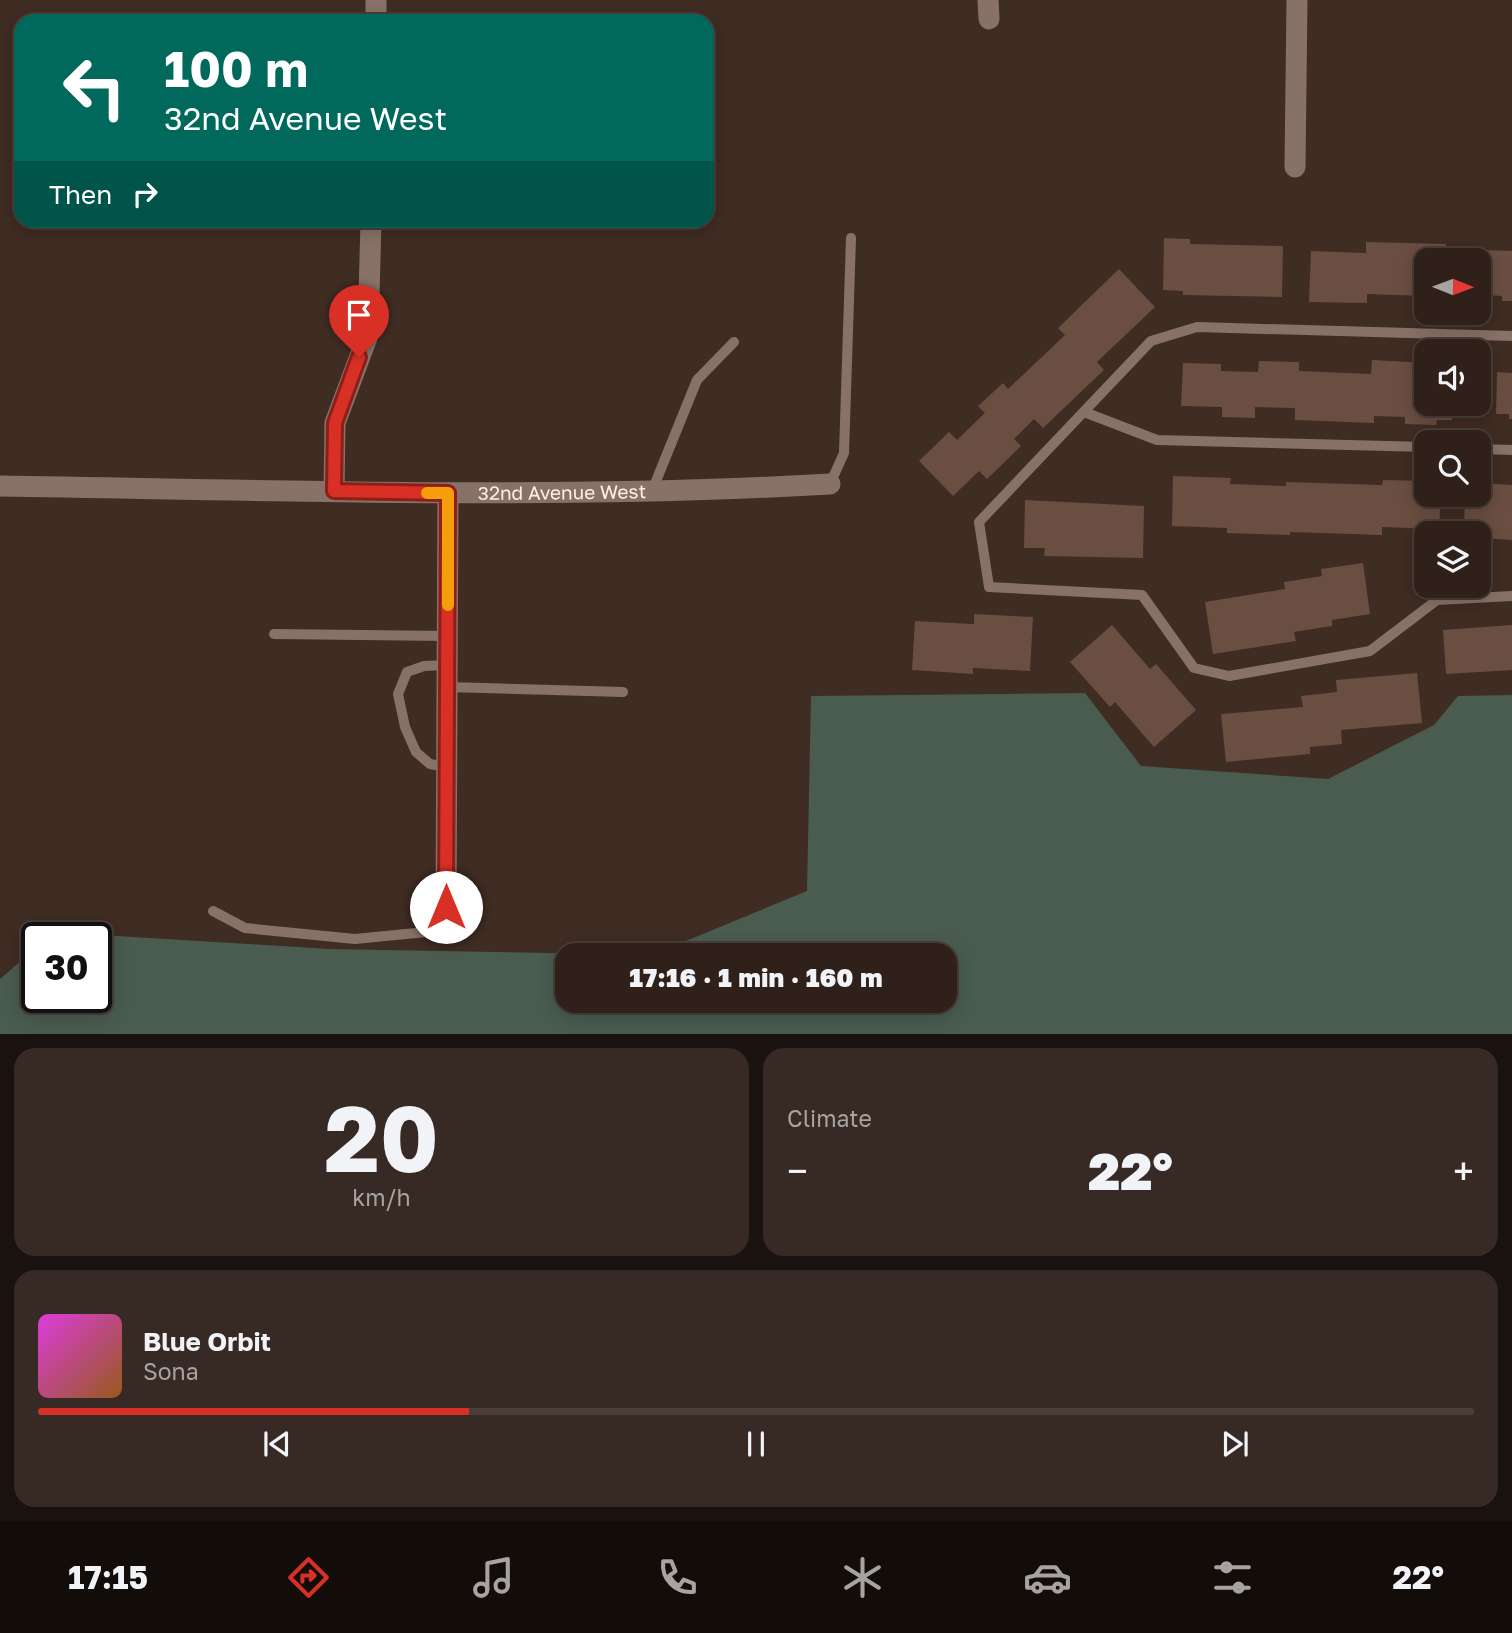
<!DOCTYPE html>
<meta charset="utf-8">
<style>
:root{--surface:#2f211a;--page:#372923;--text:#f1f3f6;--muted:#a7a3a2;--line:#4a3e39;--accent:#d93025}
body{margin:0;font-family:"Golos Text",sans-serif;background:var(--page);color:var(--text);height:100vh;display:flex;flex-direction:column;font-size:26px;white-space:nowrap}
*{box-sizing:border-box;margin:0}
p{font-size:23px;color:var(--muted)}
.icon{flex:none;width:38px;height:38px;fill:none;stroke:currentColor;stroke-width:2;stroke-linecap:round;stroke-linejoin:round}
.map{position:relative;height:1034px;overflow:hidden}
.drawer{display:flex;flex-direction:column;gap:14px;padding:14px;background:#1a120e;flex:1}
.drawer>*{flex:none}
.top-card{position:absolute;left:14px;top:14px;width:700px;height:214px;border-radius:21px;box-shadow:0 4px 18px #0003,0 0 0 2px var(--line);background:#00695c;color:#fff;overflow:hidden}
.needle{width:46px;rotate:91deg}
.controls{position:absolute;left:1414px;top:248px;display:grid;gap:14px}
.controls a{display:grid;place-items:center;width:77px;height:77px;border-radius:14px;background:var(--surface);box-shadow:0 4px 18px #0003,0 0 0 2px var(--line);font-size:35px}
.speed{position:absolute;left:21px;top:922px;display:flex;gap:14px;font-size:35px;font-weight:700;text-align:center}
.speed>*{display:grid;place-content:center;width:91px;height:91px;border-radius:50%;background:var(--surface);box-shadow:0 4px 18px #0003,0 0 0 2px var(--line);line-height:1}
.speed .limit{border:4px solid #111;border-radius:10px;background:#fff;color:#111}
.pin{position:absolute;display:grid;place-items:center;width:60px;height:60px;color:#fff;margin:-72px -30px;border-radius:50% 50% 50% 0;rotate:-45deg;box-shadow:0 0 7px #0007}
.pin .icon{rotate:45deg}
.me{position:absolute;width:77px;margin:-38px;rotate:0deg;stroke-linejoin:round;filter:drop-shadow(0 0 5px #0008)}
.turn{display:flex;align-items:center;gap:24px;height:147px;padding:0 35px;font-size:32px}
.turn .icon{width:91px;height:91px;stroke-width:2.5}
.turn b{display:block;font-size:49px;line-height:60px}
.then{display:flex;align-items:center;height:66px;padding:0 35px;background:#0003;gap:14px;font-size:26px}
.big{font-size:52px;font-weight:800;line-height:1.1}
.drawer .tile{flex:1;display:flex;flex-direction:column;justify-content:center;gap:10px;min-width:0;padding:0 24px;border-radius:21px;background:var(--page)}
.drawer .dial{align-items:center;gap:0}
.dial b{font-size:91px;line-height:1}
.song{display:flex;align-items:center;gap:21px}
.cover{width:84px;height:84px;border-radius:10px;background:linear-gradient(135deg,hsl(300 70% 55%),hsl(30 70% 35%))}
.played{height:7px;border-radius:4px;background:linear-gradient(90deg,var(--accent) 30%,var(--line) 30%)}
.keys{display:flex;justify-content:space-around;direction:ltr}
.heat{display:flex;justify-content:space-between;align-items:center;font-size:38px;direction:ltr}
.drawer .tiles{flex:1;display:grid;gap:14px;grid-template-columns:1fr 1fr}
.tile:last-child{grid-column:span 2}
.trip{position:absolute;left:555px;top:943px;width:402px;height:70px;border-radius:21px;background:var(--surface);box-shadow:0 4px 18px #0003,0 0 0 2px var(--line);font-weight:800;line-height:70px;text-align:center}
.dock{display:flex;height:112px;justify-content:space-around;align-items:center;background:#130d0a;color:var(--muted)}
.dock .icon{width:49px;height:49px}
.dock .selected{color:var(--accent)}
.dock b{font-size:32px;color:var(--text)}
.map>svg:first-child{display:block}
.green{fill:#495c4f;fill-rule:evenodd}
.building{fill:#6a4e41}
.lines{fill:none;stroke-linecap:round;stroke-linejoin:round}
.lane{stroke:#887267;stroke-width:10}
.street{stroke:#887267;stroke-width:21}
.route-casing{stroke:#8d1f18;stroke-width:18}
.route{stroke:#d93025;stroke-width:12}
.slow{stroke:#f59e0b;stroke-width:12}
.labels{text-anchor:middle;stroke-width:7;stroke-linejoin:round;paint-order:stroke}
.street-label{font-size:19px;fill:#fdf0ea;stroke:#1f1712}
</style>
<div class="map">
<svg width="1512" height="1035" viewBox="0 0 1512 1035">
<rect width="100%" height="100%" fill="#3f2c23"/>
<path class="green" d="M1085 693 1141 766 1328 779 1434 725 1458 696 1512 695V1034H0V979L37 947V998H96V938H46L51 932 330 949 652 955 807 891 811 696ZM567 956H945V1001H567Z"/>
<g class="building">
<path d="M1164 238 1190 239V244L1283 246 1282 297 1183 295V291L1163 290Z"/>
<path d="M1366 242 1446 244V261H1426V296L1367 294V303L1309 302 1311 251 1366 253Z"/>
<path d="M1485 250 1512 251V301H1502V296L1484 295Z"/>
<path d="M1119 269 1155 307 1097 362 1104 370 1043 428 1034 419 1014 439 1021 446 987 479 979 471 953 496 919 461 949 432 957 440 985 413 978 406 1003 383 1008 389 1065 335 1058 328Z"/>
<path d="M1372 360 1426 363V404H1453L1452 420H1437L1436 425 1405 424V417L1374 416V423L1295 420V408L1255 407V418L1222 417V407L1181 406 1183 363 1221 364V371L1258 372 1259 361 1299 362V371L1371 374Z"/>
<path d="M1497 372 1512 373V419H1509V414H1496Z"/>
<path d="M1173 476 1231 478 1230 484 1286 486V482L1382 485 1383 480 1426 481V495H1441L1439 529 1382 527V535L1290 532V535L1227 533V528L1172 526Z"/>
<path d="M1479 483 1512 485V540L1479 538V534H1464L1465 495H1479Z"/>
<path d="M1025 500 1144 506 1143 558 1044 556 1045 548H1024Z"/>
<path d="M1363 563 1370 614 1332 620V626L1294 632 1296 641 1213 654 1205 602 1285 589 1284 582 1322 576 1321 569Z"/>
<path d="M974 614 1033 617 1030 671 973 668V674L912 670 915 621 974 624Z"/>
<path d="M1112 625 1150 669 1156 664 1196 710 1154 747 1115 702 1110 707 1070 662Z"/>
<path d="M1512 625V670L1446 674 1443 630Z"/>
<path d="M1417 673 1422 723 1341 730 1342 744 1310 747V754L1226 762 1221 714 1303 707 1301 696 1337 692 1336 680Z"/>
</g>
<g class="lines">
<g class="lane">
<path d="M1512 336 1197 327 1151 341 979 522 989 587 1142 595 1194 668 1229 676 1370 651 1437 600 1512 596"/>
<path d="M1084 412 1157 440 1426 447"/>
<path d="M1479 449 1512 450"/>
<path d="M830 484 844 453 851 238"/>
<path d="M652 491 697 380 734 342"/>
<path d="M274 634 448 636"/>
<path d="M447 687 623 692"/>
<path d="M447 767 430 764 416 752 405 727 398 694 407 672 424 666 447 665"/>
<path d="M213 911 245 928 355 939 426 932 437 924 446 907"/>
</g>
<g class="street">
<path d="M988 0 989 19"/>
<path d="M376 21V0"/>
<path d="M1295 167 1297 0"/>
<path id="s1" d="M0 486C276 490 553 500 830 484"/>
<path d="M334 491 335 423 368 335 371 220"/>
<path d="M446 907 448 493"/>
</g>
</g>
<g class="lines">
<g class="route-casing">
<path id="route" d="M359 357 335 423 334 491 448 493 446 907"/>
</g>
<use href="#route" class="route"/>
<path class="slow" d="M427 493H448V605"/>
</g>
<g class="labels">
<g class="street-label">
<text dy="7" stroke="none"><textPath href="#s1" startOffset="562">32nd Avenue West</textPath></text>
</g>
</g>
</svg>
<div class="controls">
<a><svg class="needle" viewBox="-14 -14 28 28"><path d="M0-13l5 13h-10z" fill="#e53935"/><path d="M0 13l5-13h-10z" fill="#a7a3a2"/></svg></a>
<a><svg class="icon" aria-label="sound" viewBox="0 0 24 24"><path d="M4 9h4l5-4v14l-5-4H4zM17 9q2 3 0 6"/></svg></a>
<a><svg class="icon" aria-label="search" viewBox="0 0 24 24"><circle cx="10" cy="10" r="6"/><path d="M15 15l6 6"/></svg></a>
<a><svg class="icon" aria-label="layers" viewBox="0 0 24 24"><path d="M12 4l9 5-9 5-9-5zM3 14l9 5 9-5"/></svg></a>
</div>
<div class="speed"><div class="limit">30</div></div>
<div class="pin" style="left:359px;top:357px;background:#d93025"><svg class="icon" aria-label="arrive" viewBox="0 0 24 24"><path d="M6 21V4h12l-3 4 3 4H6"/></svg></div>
<svg class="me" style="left:446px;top:907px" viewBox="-20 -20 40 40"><circle r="19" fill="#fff"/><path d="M0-13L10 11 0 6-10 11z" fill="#d93025"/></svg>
<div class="trip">17:16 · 1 min · 160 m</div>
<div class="top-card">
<div class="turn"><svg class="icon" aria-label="left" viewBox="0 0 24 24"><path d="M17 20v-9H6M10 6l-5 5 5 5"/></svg><div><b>100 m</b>32nd Avenue West</div></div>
<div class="then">Then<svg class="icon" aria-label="right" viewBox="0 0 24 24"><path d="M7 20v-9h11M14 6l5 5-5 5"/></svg></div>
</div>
</div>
<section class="drawer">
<div class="tiles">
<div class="tile dial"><b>20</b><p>km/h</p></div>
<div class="tile"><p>Climate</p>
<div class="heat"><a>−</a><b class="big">22°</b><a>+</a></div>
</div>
<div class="tile">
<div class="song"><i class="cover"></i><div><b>Blue Orbit</b><p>Sona</p></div></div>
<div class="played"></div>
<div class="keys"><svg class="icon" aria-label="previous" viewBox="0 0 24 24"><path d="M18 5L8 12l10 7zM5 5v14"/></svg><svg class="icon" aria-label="pause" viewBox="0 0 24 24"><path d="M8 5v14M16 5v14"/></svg><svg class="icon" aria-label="next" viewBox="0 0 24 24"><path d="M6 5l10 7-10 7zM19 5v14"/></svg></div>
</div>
</div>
</section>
<nav class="dock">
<b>17:15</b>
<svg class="icon selected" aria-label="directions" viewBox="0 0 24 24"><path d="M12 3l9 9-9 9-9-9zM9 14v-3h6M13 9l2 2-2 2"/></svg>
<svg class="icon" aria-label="music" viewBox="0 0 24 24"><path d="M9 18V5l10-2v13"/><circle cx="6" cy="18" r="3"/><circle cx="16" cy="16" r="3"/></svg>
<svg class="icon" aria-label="phone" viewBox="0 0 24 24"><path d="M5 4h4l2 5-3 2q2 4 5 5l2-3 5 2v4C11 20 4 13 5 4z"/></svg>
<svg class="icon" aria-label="climate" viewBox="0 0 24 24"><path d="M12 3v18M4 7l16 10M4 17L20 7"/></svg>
<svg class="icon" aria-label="car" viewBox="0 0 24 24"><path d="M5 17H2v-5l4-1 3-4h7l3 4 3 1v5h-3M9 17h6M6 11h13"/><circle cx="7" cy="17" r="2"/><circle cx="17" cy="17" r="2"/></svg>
<svg class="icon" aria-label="filters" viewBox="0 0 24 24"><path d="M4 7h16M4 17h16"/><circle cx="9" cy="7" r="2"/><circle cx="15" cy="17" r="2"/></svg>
<b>22°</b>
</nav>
